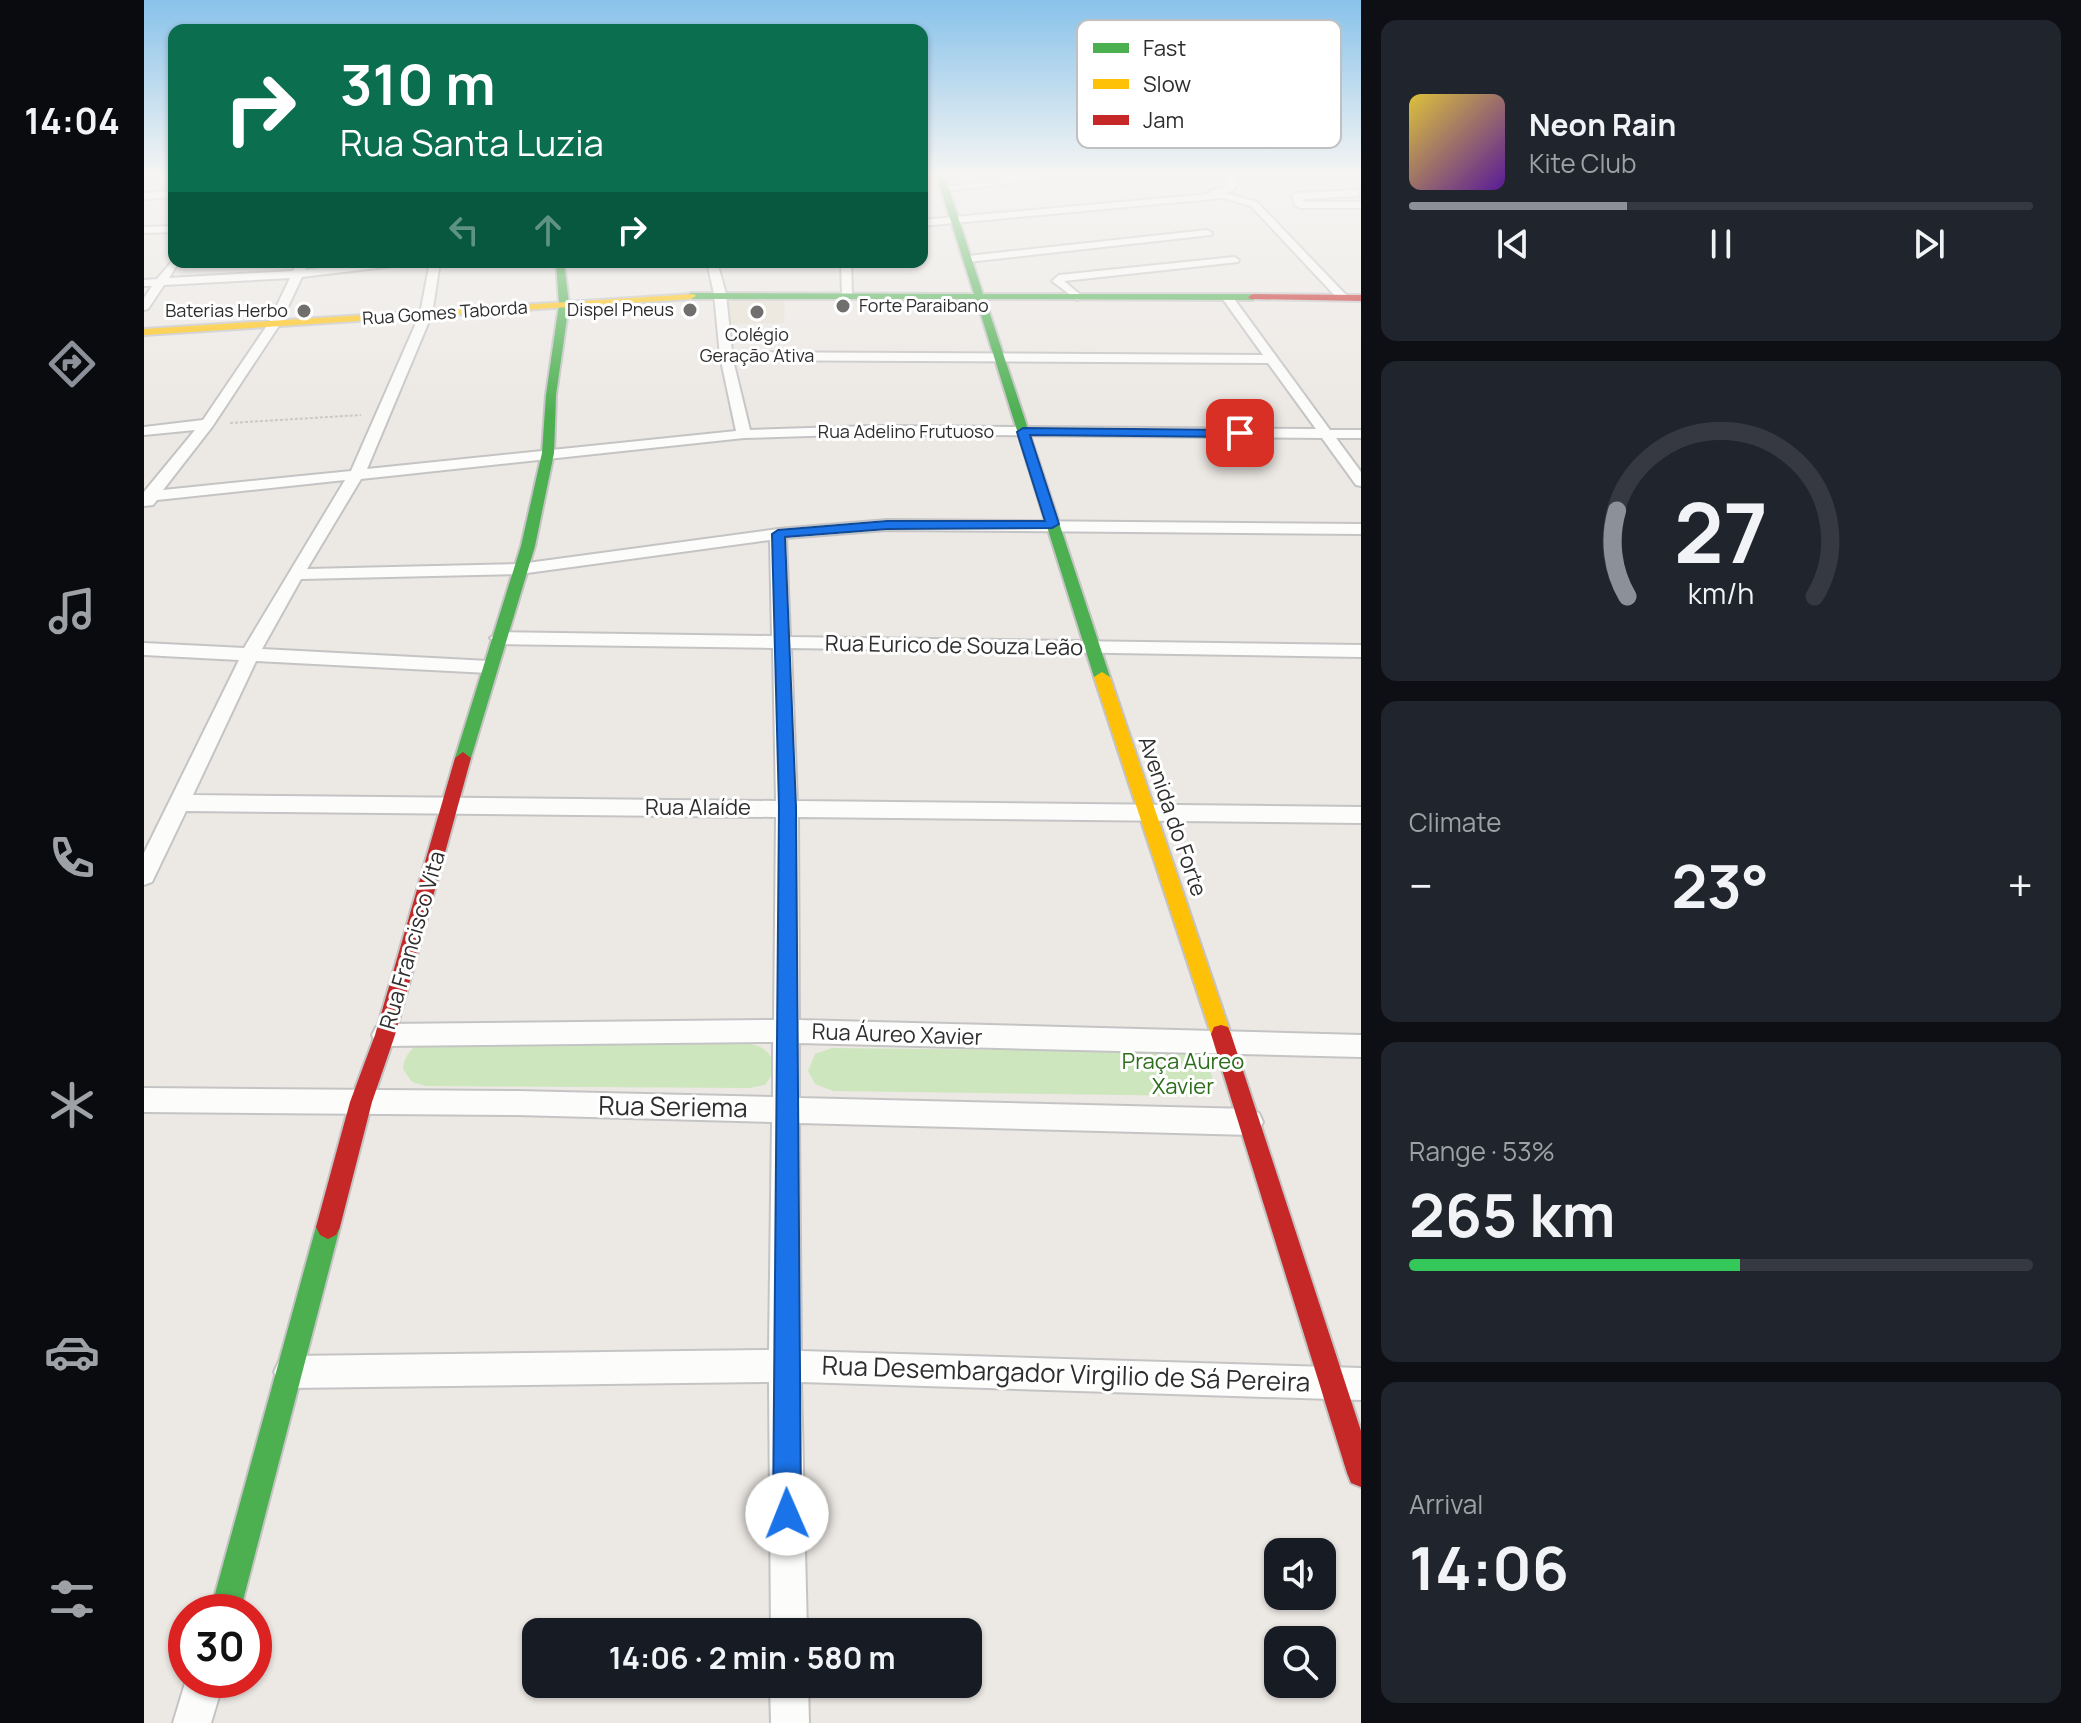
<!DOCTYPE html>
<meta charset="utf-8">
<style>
:root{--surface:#171b24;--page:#20242c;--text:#f1f3f6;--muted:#9ea1a6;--line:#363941;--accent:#8c9099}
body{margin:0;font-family:Manrope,sans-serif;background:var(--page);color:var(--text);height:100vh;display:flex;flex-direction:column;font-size:30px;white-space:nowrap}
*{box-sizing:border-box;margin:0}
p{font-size:26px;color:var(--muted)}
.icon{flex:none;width:44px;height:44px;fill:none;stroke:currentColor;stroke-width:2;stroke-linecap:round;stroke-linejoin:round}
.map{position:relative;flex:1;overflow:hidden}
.side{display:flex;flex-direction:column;gap:20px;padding:20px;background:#0d0f14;width:720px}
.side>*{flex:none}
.guide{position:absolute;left:24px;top:24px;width:760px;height:244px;border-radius:16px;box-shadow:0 2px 6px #0004;background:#0b6e4f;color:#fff;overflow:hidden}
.controls{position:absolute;left:1120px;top:1538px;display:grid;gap:16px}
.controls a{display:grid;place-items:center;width:72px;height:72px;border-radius:16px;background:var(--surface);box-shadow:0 2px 6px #0004;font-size:40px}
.speed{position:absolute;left:24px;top:1594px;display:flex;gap:16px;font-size:40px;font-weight:700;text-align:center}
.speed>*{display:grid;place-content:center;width:104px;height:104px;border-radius:50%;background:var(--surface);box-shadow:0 2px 6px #0004;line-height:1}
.speed .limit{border:12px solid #d22;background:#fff;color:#111}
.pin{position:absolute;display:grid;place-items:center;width:68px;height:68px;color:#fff;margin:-34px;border-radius:16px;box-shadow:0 4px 12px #0006}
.me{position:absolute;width:88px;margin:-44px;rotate:359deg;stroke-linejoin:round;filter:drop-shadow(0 0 6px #0008)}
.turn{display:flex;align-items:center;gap:28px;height:168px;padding:0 40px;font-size:36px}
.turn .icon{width:104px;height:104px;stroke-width:2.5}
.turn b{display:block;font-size:56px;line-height:68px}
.lanes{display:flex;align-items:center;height:76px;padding:0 40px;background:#0003;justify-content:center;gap:40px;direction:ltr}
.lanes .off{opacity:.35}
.big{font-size:60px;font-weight:700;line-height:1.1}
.side .tile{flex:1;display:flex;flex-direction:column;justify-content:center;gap:12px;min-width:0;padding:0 28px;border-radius:16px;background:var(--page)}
.side .dial{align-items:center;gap:0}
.dial svg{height:208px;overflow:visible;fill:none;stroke:var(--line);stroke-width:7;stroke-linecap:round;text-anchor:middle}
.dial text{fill:var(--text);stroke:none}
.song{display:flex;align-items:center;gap:24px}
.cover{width:96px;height:96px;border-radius:12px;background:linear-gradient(135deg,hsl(50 70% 55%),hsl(270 70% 35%))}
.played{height:8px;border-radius:4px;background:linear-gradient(90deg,var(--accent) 35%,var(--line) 35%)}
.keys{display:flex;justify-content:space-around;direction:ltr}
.heat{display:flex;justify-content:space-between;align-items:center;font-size:44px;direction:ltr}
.charge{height:12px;border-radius:6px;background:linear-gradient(90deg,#34c759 53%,var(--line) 0)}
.trip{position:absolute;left:378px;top:1618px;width:460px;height:80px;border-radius:16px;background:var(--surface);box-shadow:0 2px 6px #0004;font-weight:700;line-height:80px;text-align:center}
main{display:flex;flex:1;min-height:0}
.tab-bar{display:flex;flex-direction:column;width:144px;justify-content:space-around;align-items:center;background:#090b0e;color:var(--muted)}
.tab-bar .icon{width:56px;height:56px}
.tab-bar .current{color:var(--accent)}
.tab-bar b{font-size:36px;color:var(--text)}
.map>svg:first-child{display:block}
.education{fill:#e6e0d3}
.green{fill:#cee6be}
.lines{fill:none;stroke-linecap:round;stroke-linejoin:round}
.lane-casing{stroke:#c5c4c5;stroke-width:15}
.street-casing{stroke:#c5c4c5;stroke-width:4}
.fast-casing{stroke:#c5c4c5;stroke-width:4}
.slow-casing{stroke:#c5c4c5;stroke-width:4}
.jam-casing{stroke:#c5c4c5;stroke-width:4}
.path{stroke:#c9c9c8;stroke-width:2;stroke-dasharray:3 2;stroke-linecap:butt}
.lane{stroke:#fcfcfb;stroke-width:11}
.street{fill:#fcfcfb;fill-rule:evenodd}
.fast{fill:#4caf50;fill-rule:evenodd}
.slow{fill:#ffc107;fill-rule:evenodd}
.jam{fill:#c62828;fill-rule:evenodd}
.route{fill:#1a73e8;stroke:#114b97;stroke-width:2}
.poi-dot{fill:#706f6e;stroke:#fff;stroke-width:3}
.labels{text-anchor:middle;stroke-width:6;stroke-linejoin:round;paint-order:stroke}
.far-poi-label{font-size:18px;fill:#2e2e2e;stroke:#fff;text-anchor:end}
.far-street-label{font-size:18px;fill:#2e2e2e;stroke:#fff}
.street-label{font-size:22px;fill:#2e2e2e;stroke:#fff}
.park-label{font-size:22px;fill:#2c6e1b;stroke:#fff}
.near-street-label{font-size:26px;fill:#2e2e2e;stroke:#fff}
.key{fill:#fff;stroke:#c0c0c0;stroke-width:2}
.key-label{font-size:22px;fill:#2e2e2e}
</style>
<main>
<nav class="tab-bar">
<b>14:04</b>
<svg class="icon current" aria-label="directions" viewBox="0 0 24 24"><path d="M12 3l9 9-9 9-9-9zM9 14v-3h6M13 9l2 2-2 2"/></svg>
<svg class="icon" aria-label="music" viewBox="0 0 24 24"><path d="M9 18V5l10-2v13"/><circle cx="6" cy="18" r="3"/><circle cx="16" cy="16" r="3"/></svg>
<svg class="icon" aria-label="phone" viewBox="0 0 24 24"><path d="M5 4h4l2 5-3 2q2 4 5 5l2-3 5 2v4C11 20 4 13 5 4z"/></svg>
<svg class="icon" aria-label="climate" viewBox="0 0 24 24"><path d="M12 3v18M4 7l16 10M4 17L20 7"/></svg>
<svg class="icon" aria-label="car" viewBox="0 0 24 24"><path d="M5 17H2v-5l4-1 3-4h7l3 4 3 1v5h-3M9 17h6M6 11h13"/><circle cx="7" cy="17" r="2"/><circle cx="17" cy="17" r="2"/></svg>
<svg class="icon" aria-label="filters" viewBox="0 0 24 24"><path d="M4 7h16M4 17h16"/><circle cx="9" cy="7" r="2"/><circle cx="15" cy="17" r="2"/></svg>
</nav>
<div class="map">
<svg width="1217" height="1723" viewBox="0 0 1217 1723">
<rect width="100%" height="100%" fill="#ece8e4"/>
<path class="education" d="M641 297 640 323 586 324 584 300Z"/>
<g class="green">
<path d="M283 1041 606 1044C623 1047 629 1056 630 1072L621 1085 605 1088 282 1086 268 1082 259 1069C260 1055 269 1045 283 1041Z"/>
<path d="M688 1048 1044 1052C1063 1058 1084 1091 1053 1096L689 1091 671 1084 664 1071 671 1054Z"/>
</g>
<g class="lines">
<g class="lane-casing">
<path id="lane" d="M863 174H876"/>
</g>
<g class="street-casing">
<g id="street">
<path d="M909 174H941L800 191 795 188Z"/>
<path d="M1084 174H1096L1090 179 1094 183 1089 191 1080 193 1113 202 1203 296V300H1195L1107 206 1079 198 778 226V220L1065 194 1066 191 1079 188 1083 183 1079 178Z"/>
<path d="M1215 190V196L1159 199 1160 202H1217V208H1156L1151 205 1148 196 1153 193Z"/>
<path d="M30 191V197L0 199V193Z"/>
<path d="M30 226V232L0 233V227Z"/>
<path d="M1063 230 1068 233 1067 235 824 262 819 259 824 256Z"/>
<path d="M1090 257 1095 260 1094 262 920 281 939 297 933 300 908 281 915 275Z"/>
<path d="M30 259V262H35L25 278 149 271 154 262H164L161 270 230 262H263L258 265 158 277 136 324 68 427 19 490 207 471 276 314 286 262H296L288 314 223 469 592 431 576 356 570 294 563 262H573L582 294 588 352 1119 355 1078 298 1088 296 1186 430H1217V438H1192L1217 472V486L1212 485 1178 438 728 434 600 438 217 479 163 569 376 564 634 529 743 520 1217 524V534L743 530 642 538 646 637 1217 645V657L647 648 653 801 1217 807V823L654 817 655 1020 1217 1035V1057L655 1043V1098L1106 1109 1115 1113 1119 1122 1115 1131 1106 1135 655 1123 657 1351 1217 1368V1400L657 1382 663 1632H627L625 1382 146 1388 135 1383 130 1372 135 1361 146 1356 625 1350 628 1122 373 1115 0 1112V1088L373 1091 629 1097V1042L241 1046 232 1043 228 1035 232 1027 241 1024 630 1020 632 817 42 811 8 882 0 885V853L95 660 0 655V643L100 648 201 480 13 500 9 505 0 506V492L51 430 0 435V427L59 420 124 324 146 278 20 285 4 309 0 310V298L8 286H0V280L13 279ZM589 360 1124 363 1172 429 728 426 606 430ZM626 540 628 636 355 632 346 638 355 644 629 648 632 801 49 795 112 661 345 673 354 667 345 661 118 649 157 579 376 574Z"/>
<path d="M697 262H707L708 296 698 294Z"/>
<path d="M42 1680H80L67 1723H29Z"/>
<path d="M626 1684H664L665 1723H627Z"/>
</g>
</g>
<g class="fast-casing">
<g id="fast">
<path d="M792 174H800L839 294H1109L1114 297 1109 300 841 299 966 677 963 681 958 682 950 677 832 299H547L542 296 547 293 830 294Z"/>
<path d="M412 262H420L425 304 412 395 410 453 391 546 327 758 319 764 311 758 377 546 398 453 402 395 415 304Z"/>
<path d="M184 1215 192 1219 196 1227 96 1612H66L172 1227 176 1219Z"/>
</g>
</g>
<g class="slow-casing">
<g id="slow">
<path d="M550 294 552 296 547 299 0 335V329Z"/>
<path d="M958 672 966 677 1087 1034 1084 1041 1077 1043 1070 1041 1067 1034 950 677Z"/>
</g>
</g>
<g class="jam-casing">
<g id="jam">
<path d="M1109 294 1217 295V301L1106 299 1104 297Z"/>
<path d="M319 752 327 758 251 1035 228 1102 196 1227 192 1235 184 1239 176 1235 172 1227 206 1102 231 1035 311 758Z"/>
<path d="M1077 1025 1084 1027 1087 1034 1217 1431V1487L1207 1483 1203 1473 1067 1034 1070 1027Z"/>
</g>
</g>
<g class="path">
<path d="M1019 174 1045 183"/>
<path d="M86 423 217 415"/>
</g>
<use href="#lane" class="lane"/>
<use href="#street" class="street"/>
<use href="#fast" class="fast"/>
<use href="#slow" class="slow"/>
<use href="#jam" class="jam"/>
</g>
<linearGradient id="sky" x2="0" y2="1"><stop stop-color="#88c2ea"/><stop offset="0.42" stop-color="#f6f5f3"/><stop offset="1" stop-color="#f6f5f3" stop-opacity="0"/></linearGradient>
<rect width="1217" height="415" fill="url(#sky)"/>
<path class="route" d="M879 428 1096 430 1101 433 1096 437 886 435 915 524 908 528 743 529 641 537 652 807 657 1514 653 1524 643 1528 633 1524 629 1514 635 807 628 534 634 530 743 521H901L873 432Z"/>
<g class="poi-dot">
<circle cx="699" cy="306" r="8"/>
<circle cx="546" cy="310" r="8"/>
<circle cx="160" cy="311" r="8"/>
<circle cx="613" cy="312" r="8"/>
</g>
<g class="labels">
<g class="far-poi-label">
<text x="715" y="312" text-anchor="start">Forte Paraibano</text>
<text x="530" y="316">Dispel Pneus</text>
<text x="144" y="317">Baterias Herbo</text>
<text x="613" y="341" text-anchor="middle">Colégio<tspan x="613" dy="21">Geração Ativa</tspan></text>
</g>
<g class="far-street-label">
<text transform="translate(301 313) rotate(-4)" y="6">Rua Gomes Taborda</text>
<text x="762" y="438">Rua Adelino Frutuoso</text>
</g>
<g class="street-label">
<text transform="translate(810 645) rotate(1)" y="8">Rua Eurico de Souza Leão</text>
<text x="554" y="815">Rua Alaíde</text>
<text transform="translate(1029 816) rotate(71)" y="8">Avenida do Forte</text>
<text transform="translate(268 940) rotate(-74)" y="8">Rua Francisco Vita</text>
<text transform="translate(753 1034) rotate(2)" y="8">Rua Áureo Xavier</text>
</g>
<g class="park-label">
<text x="1039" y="1069">Praça Aúreo<tspan x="1039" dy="25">Xavier</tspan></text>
</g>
<g class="near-street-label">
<text transform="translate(529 1107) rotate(1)" y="9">Rua Seriema</text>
<text transform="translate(922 1374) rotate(2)" y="9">Rua Desembargador Virgilio de Sá Pereira</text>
</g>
</g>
<rect x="933" y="20" width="264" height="128" rx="12" class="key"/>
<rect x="949" y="43" width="36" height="10" fill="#4caf50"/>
<rect x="949" y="79" width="36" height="10" fill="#ffc107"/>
<rect x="949" y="115" width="36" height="10" fill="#c62828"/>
<g class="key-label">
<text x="999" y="56">Fast</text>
<text x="999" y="92">Slow</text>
<text x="999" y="128">Jam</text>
</g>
</svg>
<div class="controls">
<a><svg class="icon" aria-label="sound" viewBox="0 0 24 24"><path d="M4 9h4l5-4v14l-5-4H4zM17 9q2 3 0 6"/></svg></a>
<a><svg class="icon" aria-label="search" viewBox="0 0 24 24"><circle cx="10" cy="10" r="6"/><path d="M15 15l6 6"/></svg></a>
</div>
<div class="speed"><div class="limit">30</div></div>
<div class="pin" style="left:1096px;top:433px;background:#d93025"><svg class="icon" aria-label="arrive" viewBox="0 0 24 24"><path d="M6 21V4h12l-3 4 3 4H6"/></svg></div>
<svg class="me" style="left:643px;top:1514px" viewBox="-20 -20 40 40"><circle r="19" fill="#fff"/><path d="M0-13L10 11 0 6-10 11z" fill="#1a73e8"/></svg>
<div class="trip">14:06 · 2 min · 580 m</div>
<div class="guide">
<div class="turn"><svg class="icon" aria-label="right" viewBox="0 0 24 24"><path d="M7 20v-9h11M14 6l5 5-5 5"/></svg><div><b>310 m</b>Rua Santa Luzia</div></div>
<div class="lanes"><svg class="icon off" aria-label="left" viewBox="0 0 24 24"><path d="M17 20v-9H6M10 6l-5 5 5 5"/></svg><svg class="icon off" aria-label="ahead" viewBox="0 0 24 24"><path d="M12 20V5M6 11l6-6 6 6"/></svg><svg class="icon" aria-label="right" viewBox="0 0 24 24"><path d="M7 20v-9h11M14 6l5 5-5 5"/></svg></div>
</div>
</div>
<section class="side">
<div class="tile">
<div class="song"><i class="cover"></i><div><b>Neon Rain</b><p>Kite Club</p></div></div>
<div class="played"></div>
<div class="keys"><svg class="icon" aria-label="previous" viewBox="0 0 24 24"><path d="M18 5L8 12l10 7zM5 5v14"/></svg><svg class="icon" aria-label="pause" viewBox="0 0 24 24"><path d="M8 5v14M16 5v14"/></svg><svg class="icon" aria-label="next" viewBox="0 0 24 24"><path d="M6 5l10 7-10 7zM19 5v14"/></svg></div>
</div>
<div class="tile dial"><svg viewBox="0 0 100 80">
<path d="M14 69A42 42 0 1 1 86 69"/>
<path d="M14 69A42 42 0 0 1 10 36" stroke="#8c9099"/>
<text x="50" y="56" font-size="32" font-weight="700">27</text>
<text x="50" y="72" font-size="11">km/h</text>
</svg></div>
<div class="tile"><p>Climate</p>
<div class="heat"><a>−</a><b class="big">23°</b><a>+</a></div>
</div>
<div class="tile"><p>Range · 53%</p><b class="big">265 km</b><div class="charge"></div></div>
<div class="tile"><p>Arrival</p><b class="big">14:06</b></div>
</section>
</main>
